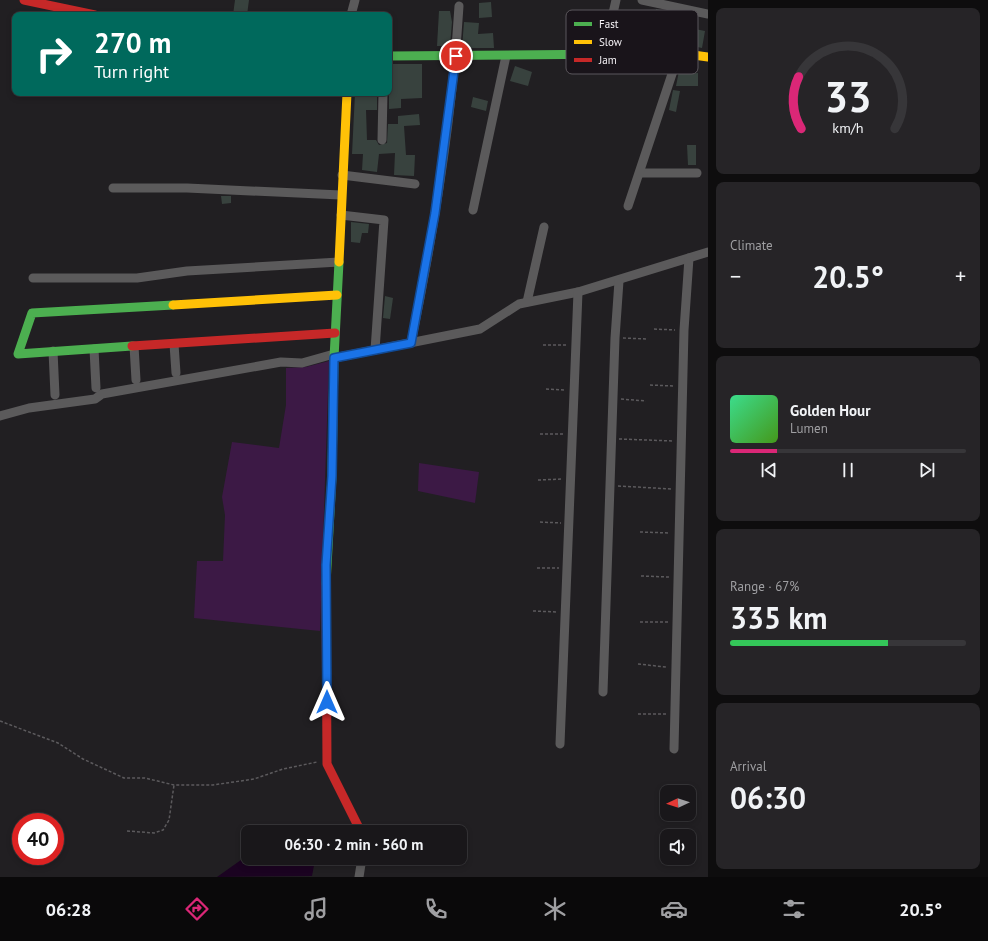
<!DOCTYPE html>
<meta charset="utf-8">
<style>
:root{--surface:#19171a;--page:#262427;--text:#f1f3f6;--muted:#9f9fa2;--line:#373639;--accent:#db2777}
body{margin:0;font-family:"PT Sans",sans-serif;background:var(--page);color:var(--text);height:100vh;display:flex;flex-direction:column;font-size:15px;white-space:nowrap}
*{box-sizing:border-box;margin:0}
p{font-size:13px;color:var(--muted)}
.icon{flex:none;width:22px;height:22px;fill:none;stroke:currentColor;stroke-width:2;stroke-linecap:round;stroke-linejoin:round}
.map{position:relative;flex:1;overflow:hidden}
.side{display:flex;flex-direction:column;gap:8px;padding:8px;background:#0e0d0e;width:280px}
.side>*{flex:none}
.guide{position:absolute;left:12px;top:12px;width:380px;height:84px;border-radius:8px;box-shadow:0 2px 6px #0003,0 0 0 1px var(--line);background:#00695c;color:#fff;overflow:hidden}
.needle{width:26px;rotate:266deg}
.tools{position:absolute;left:660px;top:785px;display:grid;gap:8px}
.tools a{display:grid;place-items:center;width:36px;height:36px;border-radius:8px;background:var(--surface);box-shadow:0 2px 6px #0003,0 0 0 1px var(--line);font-size:20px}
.speed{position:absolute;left:12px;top:813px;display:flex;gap:8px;font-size:20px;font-weight:700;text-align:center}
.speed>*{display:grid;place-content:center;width:52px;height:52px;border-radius:50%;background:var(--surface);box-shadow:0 2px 6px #0003,0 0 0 1px var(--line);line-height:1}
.speed .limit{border:6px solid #d22;background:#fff;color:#111}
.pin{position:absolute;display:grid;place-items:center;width:34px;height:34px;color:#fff;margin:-17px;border:2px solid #fff;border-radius:50%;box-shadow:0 1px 4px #0007}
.me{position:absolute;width:44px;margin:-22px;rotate:0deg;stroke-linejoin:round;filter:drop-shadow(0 0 3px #0008)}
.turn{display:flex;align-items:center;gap:14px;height:84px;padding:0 16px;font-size:18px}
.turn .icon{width:52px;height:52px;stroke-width:2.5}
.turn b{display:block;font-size:28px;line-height:34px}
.big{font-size:30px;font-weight:600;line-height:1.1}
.side .widget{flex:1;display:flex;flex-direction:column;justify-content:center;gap:6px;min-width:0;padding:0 14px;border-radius:8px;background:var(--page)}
.side .dial{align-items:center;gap:0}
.dial svg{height:104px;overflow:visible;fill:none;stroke:var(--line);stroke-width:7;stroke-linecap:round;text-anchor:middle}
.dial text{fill:var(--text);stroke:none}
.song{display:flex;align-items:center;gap:12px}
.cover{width:48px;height:48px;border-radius:6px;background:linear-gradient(135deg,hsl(150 70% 55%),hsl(100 70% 35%))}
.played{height:4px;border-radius:2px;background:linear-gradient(90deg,var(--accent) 20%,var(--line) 20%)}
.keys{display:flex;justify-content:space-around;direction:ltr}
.heat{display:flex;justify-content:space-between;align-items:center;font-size:22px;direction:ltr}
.charge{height:6px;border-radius:3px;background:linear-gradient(90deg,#34c759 67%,var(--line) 0)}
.trip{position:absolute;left:241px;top:825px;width:226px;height:40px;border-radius:8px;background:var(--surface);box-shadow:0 2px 6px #0003,0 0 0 1px var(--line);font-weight:600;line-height:40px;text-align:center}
.dock{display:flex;height:64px;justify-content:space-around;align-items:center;background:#0a090a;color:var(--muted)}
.dock .icon{width:28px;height:28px}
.dock .selected{color:var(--accent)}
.dock b{font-size:18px;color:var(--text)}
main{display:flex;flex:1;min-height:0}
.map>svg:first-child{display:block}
.green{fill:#3c1945}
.water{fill:#1b0321}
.building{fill:#38423e}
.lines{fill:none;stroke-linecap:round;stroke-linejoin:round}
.path{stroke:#5c5a5d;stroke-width:1.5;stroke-dasharray:3 2;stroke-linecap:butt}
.street{stroke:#5b5a5b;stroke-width:9}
.fast{stroke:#4caf50;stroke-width:9}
.slow{stroke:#ffc107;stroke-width:9}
.jam{stroke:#c62828;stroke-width:9}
.route-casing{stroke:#114b97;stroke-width:10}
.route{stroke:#1a73e8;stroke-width:7}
.key{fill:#19141a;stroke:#5b575c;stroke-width:1}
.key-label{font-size:11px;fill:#f5f2f6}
</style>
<main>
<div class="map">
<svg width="708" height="877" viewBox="0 0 708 877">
<rect width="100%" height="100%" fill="#211f22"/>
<g class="green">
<path d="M329 361 320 631 194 618 197 561H223L225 515 222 497 232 442 279 448 286 405V368L306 367Z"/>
<path d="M419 463 479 472 475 503 418 491Z"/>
</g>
<path class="water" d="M248 855V858H313L315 860 312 876 217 877Z"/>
<g class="building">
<path d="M235 0H249L247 15H233Z"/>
<path d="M491 2 492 17 479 18V3Z"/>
<path d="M656 9 664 11 662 21 654 20Z"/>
<path d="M439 11H450L452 22 450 46H437Z"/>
<path d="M464 22 479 23 478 34 493 33 494 48H462Z"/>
<path d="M665 23 705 31 702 48 688 45V42L663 39Z"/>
<path d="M389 64H422V98L401 99V108L389 109Z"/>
<path d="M515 66 532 72 528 86 510 81Z"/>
<path d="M679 71H683V74L698 73V86H676Z"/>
<path d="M673 90 680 91 676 112 669 110Z"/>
<path d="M355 93H377V110H366L367 140H376L379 145 387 143 388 124H398V116L419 114 420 125 404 126 406 155H415L414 176 394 175 395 153 379 154 377 172 362 170 363 154H352Z"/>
<path d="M473 97 488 101 486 111 471 107Z"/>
<path d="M687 145H696V165H688Z"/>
<path d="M221 196H231V203L222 204Z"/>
<path d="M351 222 369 224 368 233H362L360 243 351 242Z"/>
<path d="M385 296 393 298 390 319 383 318Z"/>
</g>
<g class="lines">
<g class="path">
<path d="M654 329 675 330"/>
<path d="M623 338 647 339"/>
<path d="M543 345H568"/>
<path d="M650 385 673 386"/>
<path d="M546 389 566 390"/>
<path d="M621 399 646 401"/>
<path d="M540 434H564"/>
<path d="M619 439 674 441"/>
<path d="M538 480 563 479"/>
<path d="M618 486 672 489"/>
<path d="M540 522 561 523"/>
<path d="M640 532 670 533"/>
<path d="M537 568H559"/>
<path d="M641 576 669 577"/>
<path d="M533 611 558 612"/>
<path d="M640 622H668"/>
<path d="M638 664 666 667"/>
<path d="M638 714H667"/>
<path d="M0 721 58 743 83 759 124 778H145L174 785H213L254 779 283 769 317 762"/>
<path d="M127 831 154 833 163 830 169 820 174 785"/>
</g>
<g class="street">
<path d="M642 0 708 14"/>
<path d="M351 15 355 0"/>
<path d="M604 53 616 0"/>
<path d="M382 140 383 93"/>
<path d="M640 173H697"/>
<path d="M342 175 415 184"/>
<path d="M113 188H187L341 195"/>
<path d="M628 206 679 53"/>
<path d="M473 210 506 56"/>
<path d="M341 215 384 220 375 350"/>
<path d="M33 278H137L187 271 339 262"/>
<path d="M527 302 544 227"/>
<path d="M411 343C434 232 452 119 459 6"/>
<path d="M174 344 176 373"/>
<path d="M134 346 136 380"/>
<path d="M94 349 96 388"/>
<path d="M53 351 55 395"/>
<path d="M334 358 480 329 519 304 578 292 708 252"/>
<path d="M0 416 29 408 95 399 102 394 281 362 302 363 334 354"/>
<path d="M603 692 615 338 619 281"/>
<path d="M560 744 578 292"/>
<path d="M674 749 684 330 689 258"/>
<path d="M359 877 362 858"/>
</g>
<g class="fast">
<path d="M389 56 621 54"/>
<path d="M132 346 18 354 32 313 173 305"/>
<path d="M326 584 332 476 334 358 339 262"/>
</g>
<g class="slow">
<path d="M621 54 679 53 708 57"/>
<path d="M339 262 347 93"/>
<path d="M173 305 337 295"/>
</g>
<g class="jam">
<path d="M24 0 95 15"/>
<path d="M132 346 335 333"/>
<path d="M326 584 327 764 361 832"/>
</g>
</g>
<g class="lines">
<g class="route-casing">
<path id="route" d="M327 702 326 565 332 476 334 358 411 343 435 213 456 56"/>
</g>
<use href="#route" class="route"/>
</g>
<rect x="566" y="10" width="132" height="64" rx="6" class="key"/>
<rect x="574" y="22" width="18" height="4" fill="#4caf50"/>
<rect x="574" y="40" width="18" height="4" fill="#ffc107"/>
<rect x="574" y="58" width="18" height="4" fill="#c62828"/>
<g class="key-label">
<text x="599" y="28">Fast</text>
<text x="599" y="46">Slow</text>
<text x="599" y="64">Jam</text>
</g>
</svg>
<div class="tools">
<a><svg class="needle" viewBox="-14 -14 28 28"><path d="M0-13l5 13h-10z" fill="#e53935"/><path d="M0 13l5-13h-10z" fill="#9f9fa2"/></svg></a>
<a><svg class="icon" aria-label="sound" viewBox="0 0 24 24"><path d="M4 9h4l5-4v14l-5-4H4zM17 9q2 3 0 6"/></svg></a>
</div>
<div class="speed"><div class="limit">40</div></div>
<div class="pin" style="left:456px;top:56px;background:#d93025"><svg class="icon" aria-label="arrive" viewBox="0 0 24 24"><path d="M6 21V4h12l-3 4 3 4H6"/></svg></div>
<svg class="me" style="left:327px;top:702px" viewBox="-20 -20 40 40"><path d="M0-17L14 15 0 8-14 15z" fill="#1a73e8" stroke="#fff" stroke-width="4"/></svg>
<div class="trip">06:30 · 2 min · 560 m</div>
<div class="guide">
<div class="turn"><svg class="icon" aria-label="right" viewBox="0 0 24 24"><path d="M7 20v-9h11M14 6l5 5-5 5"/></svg><div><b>270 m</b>Turn right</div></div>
</div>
</div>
<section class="side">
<div class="widget dial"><svg viewBox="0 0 100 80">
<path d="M14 69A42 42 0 1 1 86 69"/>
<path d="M14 69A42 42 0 0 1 12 29" stroke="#db2777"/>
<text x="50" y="56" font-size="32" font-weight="700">33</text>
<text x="50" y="72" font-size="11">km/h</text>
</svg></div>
<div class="widget"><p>Climate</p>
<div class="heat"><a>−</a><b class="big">20.5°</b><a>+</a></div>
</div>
<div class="widget">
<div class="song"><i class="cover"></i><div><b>Golden Hour</b><p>Lumen</p></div></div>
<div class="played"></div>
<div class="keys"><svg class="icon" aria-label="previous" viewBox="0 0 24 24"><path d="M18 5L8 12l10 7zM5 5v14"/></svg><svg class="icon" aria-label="pause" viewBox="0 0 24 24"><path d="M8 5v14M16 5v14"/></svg><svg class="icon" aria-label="next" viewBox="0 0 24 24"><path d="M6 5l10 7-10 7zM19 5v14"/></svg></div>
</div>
<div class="widget"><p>Range · 67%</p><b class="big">335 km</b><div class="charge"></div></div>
<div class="widget"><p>Arrival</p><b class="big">06:30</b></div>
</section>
</main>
<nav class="dock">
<b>06:28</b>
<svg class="icon selected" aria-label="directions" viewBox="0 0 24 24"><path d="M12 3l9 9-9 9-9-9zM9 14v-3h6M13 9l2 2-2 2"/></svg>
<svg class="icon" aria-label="music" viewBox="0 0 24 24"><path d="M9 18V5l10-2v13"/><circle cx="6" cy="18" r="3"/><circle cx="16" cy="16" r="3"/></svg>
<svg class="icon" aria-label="phone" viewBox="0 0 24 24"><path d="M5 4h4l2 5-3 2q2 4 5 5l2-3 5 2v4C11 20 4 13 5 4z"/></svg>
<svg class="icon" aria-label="climate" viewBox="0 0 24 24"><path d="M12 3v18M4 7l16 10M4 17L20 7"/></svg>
<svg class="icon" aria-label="car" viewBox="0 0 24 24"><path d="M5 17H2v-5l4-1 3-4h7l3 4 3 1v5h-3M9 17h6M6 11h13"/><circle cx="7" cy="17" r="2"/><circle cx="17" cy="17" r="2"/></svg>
<svg class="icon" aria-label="filters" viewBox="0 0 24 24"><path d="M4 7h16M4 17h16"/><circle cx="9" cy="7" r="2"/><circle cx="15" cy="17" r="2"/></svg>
<b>20.5°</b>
</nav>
